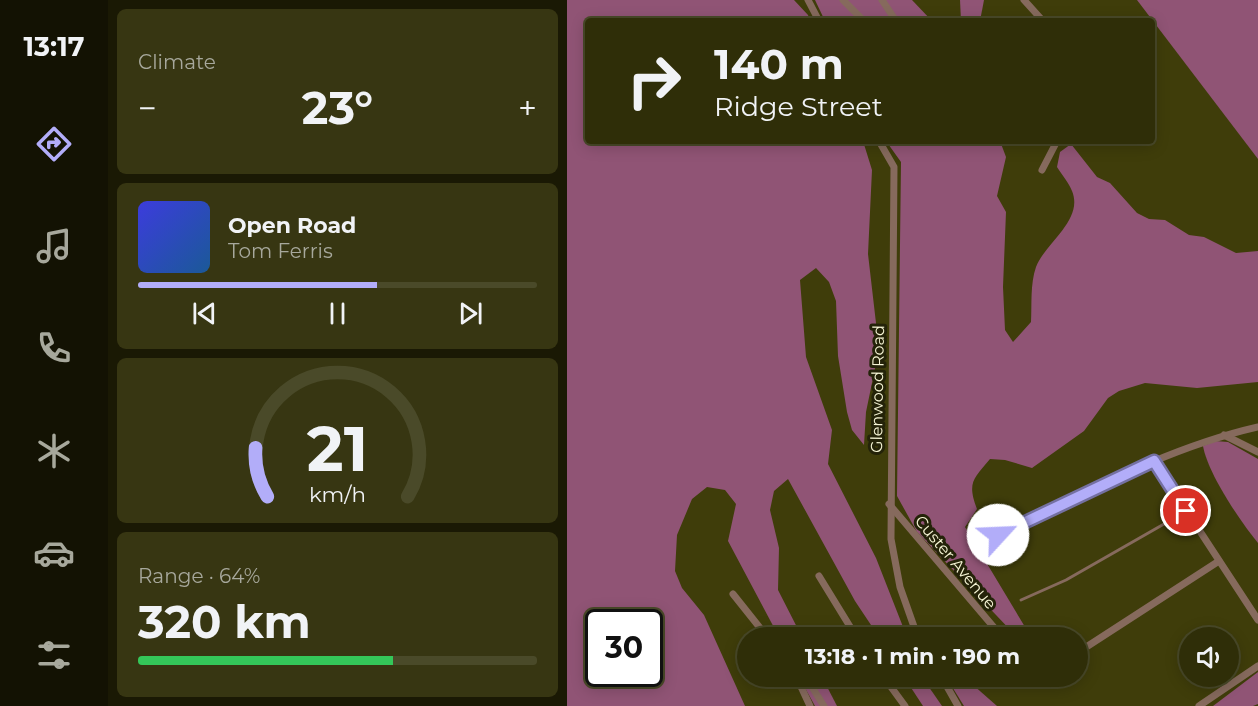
<!DOCTYPE html>
<meta charset="utf-8">
<style>
:root{--surface:#2f2e08;--page:#373612;--text:#f1f3f6;--muted:#a7a89c;--line:#4a4a29;--accent:#b2adf9}
body{margin:0;font-family:Montserrat,sans-serif;background:var(--page);color:var(--text);height:100vh;display:flex;flex-direction:column;font-size:22px;white-space:nowrap}
*{box-sizing:border-box;margin:0}
p{font-size:20px;color:var(--muted)}
.icon{flex:none;width:33px;height:33px;fill:none;stroke:currentColor;stroke-width:2;stroke-linecap:round;stroke-linejoin:round}
.map{position:relative;flex:1;overflow:hidden}
.panel{display:flex;flex-direction:column;gap:9px;padding:9px;background:#1a1904;width:459px}
.panel>*{flex:none}
.top-card{position:absolute;left:18px;top:18px;width:570px;height:126px;border-radius:6px;box-shadow:0 3px 15px #0003,0 0 0 2px var(--line);background:#2f2e08;color:var(--text);overflow:hidden}
.tools{position:absolute;left:612px;top:627px;display:grid;gap:12px}
.tools a{display:grid;place-items:center;width:60px;height:60px;border-radius:50%;background:var(--surface);box-shadow:0 3px 15px #0003,0 0 0 2px var(--line);font-size:30px}
.speed{position:absolute;left:18px;top:609px;display:flex;gap:12px;font-size:30px;font-weight:700;text-align:center}
.speed>*{display:grid;place-content:center;width:78px;height:78px;border-radius:50%;background:var(--surface);box-shadow:0 3px 15px #0003,0 0 0 2px var(--line);line-height:1}
.speed .limit{border:3px solid #111;border-radius:9px;background:#fff;color:#111}
.pin{position:absolute;display:grid;place-items:center;width:51px;height:51px;color:#fff;margin:-26px;border:3px solid #fff;border-radius:50%;box-shadow:0 2px 6px #0007}
.me{position:absolute;width:66px;margin:-33px;rotate:65deg;stroke-linejoin:round;filter:drop-shadow(0 0 4px #0008)}
.turn{display:flex;align-items:center;gap:21px;height:126px;padding:0 30px;font-size:27px}
.turn .icon{width:78px;height:78px;stroke-width:2.5}
.turn b{display:block;font-size:42px;line-height:51px}
.big{font-size:45px;font-weight:700;line-height:1.1}
.panel .card{flex:1;display:flex;flex-direction:column;justify-content:center;gap:9px;min-width:0;padding:0 21px;border-radius:9px;background:var(--page)}
.panel .dial{align-items:center;gap:0}
.dial svg{height:156px;overflow:visible;fill:none;stroke:var(--line);stroke-width:7;stroke-linecap:round;text-anchor:middle}
.dial text{fill:var(--text);stroke:none}
.song{display:flex;align-items:center;gap:18px}
.cover{width:72px;height:72px;border-radius:9px;background:linear-gradient(135deg,hsl(240 70% 55%),hsl(210 70% 35%))}
.played{height:6px;border-radius:3px;background:linear-gradient(90deg,var(--accent) 60%,var(--line) 60%)}
.keys{display:flex;justify-content:space-around;direction:ltr}
.heat{display:flex;justify-content:space-between;align-items:center;font-size:33px;direction:ltr}
.charge{height:9px;border-radius:4px;background:linear-gradient(90deg,#34c759 64%,var(--line) 0)}
.trip{position:absolute;left:170px;top:627px;width:351px;height:60px;border-radius:30px;background:var(--surface);box-shadow:0 3px 15px #0003,0 0 0 2px var(--line);font-weight:700;line-height:60px;text-align:center}
main{display:flex;flex:1;min-height:0}
.tabs{display:flex;flex-direction:column;width:108px;justify-content:space-around;align-items:center;background:#131203;color:var(--muted)}
.tabs .icon{width:42px;height:42px}
.tabs .on{color:var(--accent)}
.tabs b{font-size:27px;color:var(--text)}
.map>svg:first-child{display:block}
.forest{fill:#905475;fill-rule:evenodd}
.lines{fill:none;stroke-linecap:round;stroke-linejoin:round}
.lane{stroke:#866a5d;stroke-width:3}
.street{stroke:#866a5d;stroke-width:7}
.route-casing{stroke:#7470a2;stroke-width:15}
.route{stroke:#b2adf9;stroke-width:10}
.labels{text-anchor:middle;stroke-width:6;stroke-linejoin:round;paint-order:stroke}
.street-label{font-size:16px;fill:#f6f5d5;stroke:#242309}
</style>
<main>
<nav class="tabs">
<b>13:17</b>
<svg class="icon on" aria-label="directions" viewBox="0 0 24 24"><path d="M12 3l9 9-9 9-9-9zM9 14v-3h6M13 9l2 2-2 2"/></svg>
<svg class="icon" aria-label="music" viewBox="0 0 24 24"><path d="M9 18V5l10-2v13"/><circle cx="6" cy="18" r="3"/><circle cx="16" cy="16" r="3"/></svg>
<svg class="icon" aria-label="phone" viewBox="0 0 24 24"><path d="M5 4h4l2 5-3 2q2 4 5 5l2-3 5 2v4C11 20 4 13 5 4z"/></svg>
<svg class="icon" aria-label="climate" viewBox="0 0 24 24"><path d="M12 3v18M4 7l16 10M4 17L20 7"/></svg>
<svg class="icon" aria-label="car" viewBox="0 0 24 24"><path d="M5 17H2v-5l4-1 3-4h7l3 4 3 1v5h-3M9 17h6M6 11h13"/><circle cx="7" cy="17" r="2"/><circle cx="17" cy="17" r="2"/></svg>
<svg class="icon" aria-label="filters" viewBox="0 0 24 24"><path d="M4 7h16M4 17h16"/><circle cx="9" cy="7" r="2"/><circle cx="15" cy="17" r="2"/></svg>
</nav>
<section class="panel">
<div class="card"><p>Climate</p>
<div class="heat"><a>−</a><b class="big">23°</b><a>+</a></div>
</div>
<div class="card">
<div class="song"><i class="cover"></i><div><b>Open Road</b><p>Tom Ferris</p></div></div>
<div class="played"></div>
<div class="keys"><svg class="icon" aria-label="previous" viewBox="0 0 24 24"><path d="M18 5L8 12l10 7zM5 5v14"/></svg><svg class="icon" aria-label="pause" viewBox="0 0 24 24"><path d="M8 5v14M16 5v14"/></svg><svg class="icon" aria-label="next" viewBox="0 0 24 24"><path d="M6 5l10 7-10 7zM19 5v14"/></svg></div>
</div>
<div class="card dial"><svg viewBox="0 0 100 80">
<path d="M14 69A42 42 0 1 1 86 69"/>
<path d="M14 69A42 42 0 0 1 8 44" stroke="#b2adf9"/>
<text x="50" y="56" font-size="32" font-weight="700">21</text>
<text x="50" y="72" font-size="11">km/h</text>
</svg></div>
<div class="card"><p>Range · 64%</p><b class="big">320 km</b><div class="charge"></div></div>
</section>
<div class="map">
<svg width="691" height="706" viewBox="0 0 691 706">
<rect width="100%" height="100%" fill="#3f3d0a"/>
<g class="forest">
<path d="M0 0H227L241 15 243 21H21V141H296L305 170 301 254 312 349 299 412 297 445 285 430 280 412 271 356 269 301 262 282 249 268 233 280 239 357 265 430 261 464 309 558 340 637H312L288 601 221 479 207 491 203 510 212 548 211 590 235 637H212L161 541 169 504 158 490 140 487 125 499 110 535 108 571 115 588 137 615 178 706H0ZM32 622H82V674H32Z"/>
<path d="M248 0H345L365 21H258Z"/>
<path d="M393 0H417L413 21H394Z"/>
<path d="M570 0H691V159Z"/>
<path d="M319 141H433L439 157 430 196 439 212 436 287 438 330 446 342 464 322C465 305 463 284 469 267 478 243 517 220 505 191 502 183 495 175 490 167L493 152 504 144 530 177 543 183 570 213 582 219 598 220 622 235 637 237 669 253 691 251V382L630 388 578 383 552 391 541 398 517 431 465 468 438 460 423 459C406 479 400 483 410 509L398 527 458 627 449 636 350 532 330 496 334 162Z"/>
<path d="M648 441 661 442 691 459V543C673 521 641 474 636 446Z"/>
<path d="M691 672V704L686 706H646Z"/>
<path d="M232 677H255L270 706H248Z"/>
<path d="M337 677H355L375 706H356Z"/>
<path d="M379 677H397L430 706H397Z"/>
</g>
<g class="lines">
<path class="lane" d="M454 600 499 580 618 512"/>
<g class="street">
<path d="M241 0 252 21"/>
<path d="M276 0 297 21"/>
<path d="M315 0 329 21"/>
<path d="M457 0 476 21"/>
<path d="M312 141 327 167 324 539 333 587 351 638"/>
<path d="M475 170 490 141"/>
<path d="M657 435 691 452"/>
<path d="M587 461 691 620"/>
<path d="M322 504 436 638"/>
<path d="M431 535C515 495 599 448 691 427"/>
<path d="M252 576 290 638"/>
<path d="M166 594 201 638"/>
<path d="M510 653 652 561"/>
<path d="M229 676 243 706"/>
<path d="M235 676 245 687 257 706"/>
<path d="M316 676 338 706"/>
<path d="M374 676 391 706"/>
<path d="M632 706 691 666"/>
</g>
</g>
<g class="lines">
<g class="route-casing">
<path id="route" d="M431 535 587 461 619 511"/>
</g>
<use href="#route" class="route"/>
</g>
<g class="labels">
<g class="street-label">
<text transform="translate(310 389) rotate(-89)" y="6">Glenwood Road</text>
<text transform="translate(389 562) rotate(50)" y="6">Custer Avenue</text>
</g>
</g>
</svg>
<div class="tools">
<a><svg class="icon" aria-label="sound" viewBox="0 0 24 24"><path d="M4 9h4l5-4v14l-5-4H4zM17 9q2 3 0 6"/></svg></a>
</div>
<div class="speed"><div class="limit">30</div></div>
<div class="pin" style="left:619px;top:511px;background:#d93025"><svg class="icon" aria-label="arrive" viewBox="0 0 24 24"><path d="M6 21V4h12l-3 4 3 4H6"/></svg></div>
<svg class="me" style="left:431px;top:535px" viewBox="-20 -20 40 40"><circle r="19" fill="#fff"/><path d="M0-13L10 11 0 6-10 11z" fill="#b2adf9"/></svg>
<div class="trip">13:18 · 1 min · 190 m</div>
<div class="top-card">
<div class="turn"><svg class="icon" aria-label="right" viewBox="0 0 24 24"><path d="M7 20v-9h11M14 6l5 5-5 5"/></svg><div><b>140 m</b>Ridge Street</div></div>
</div>
</div>
</main>
